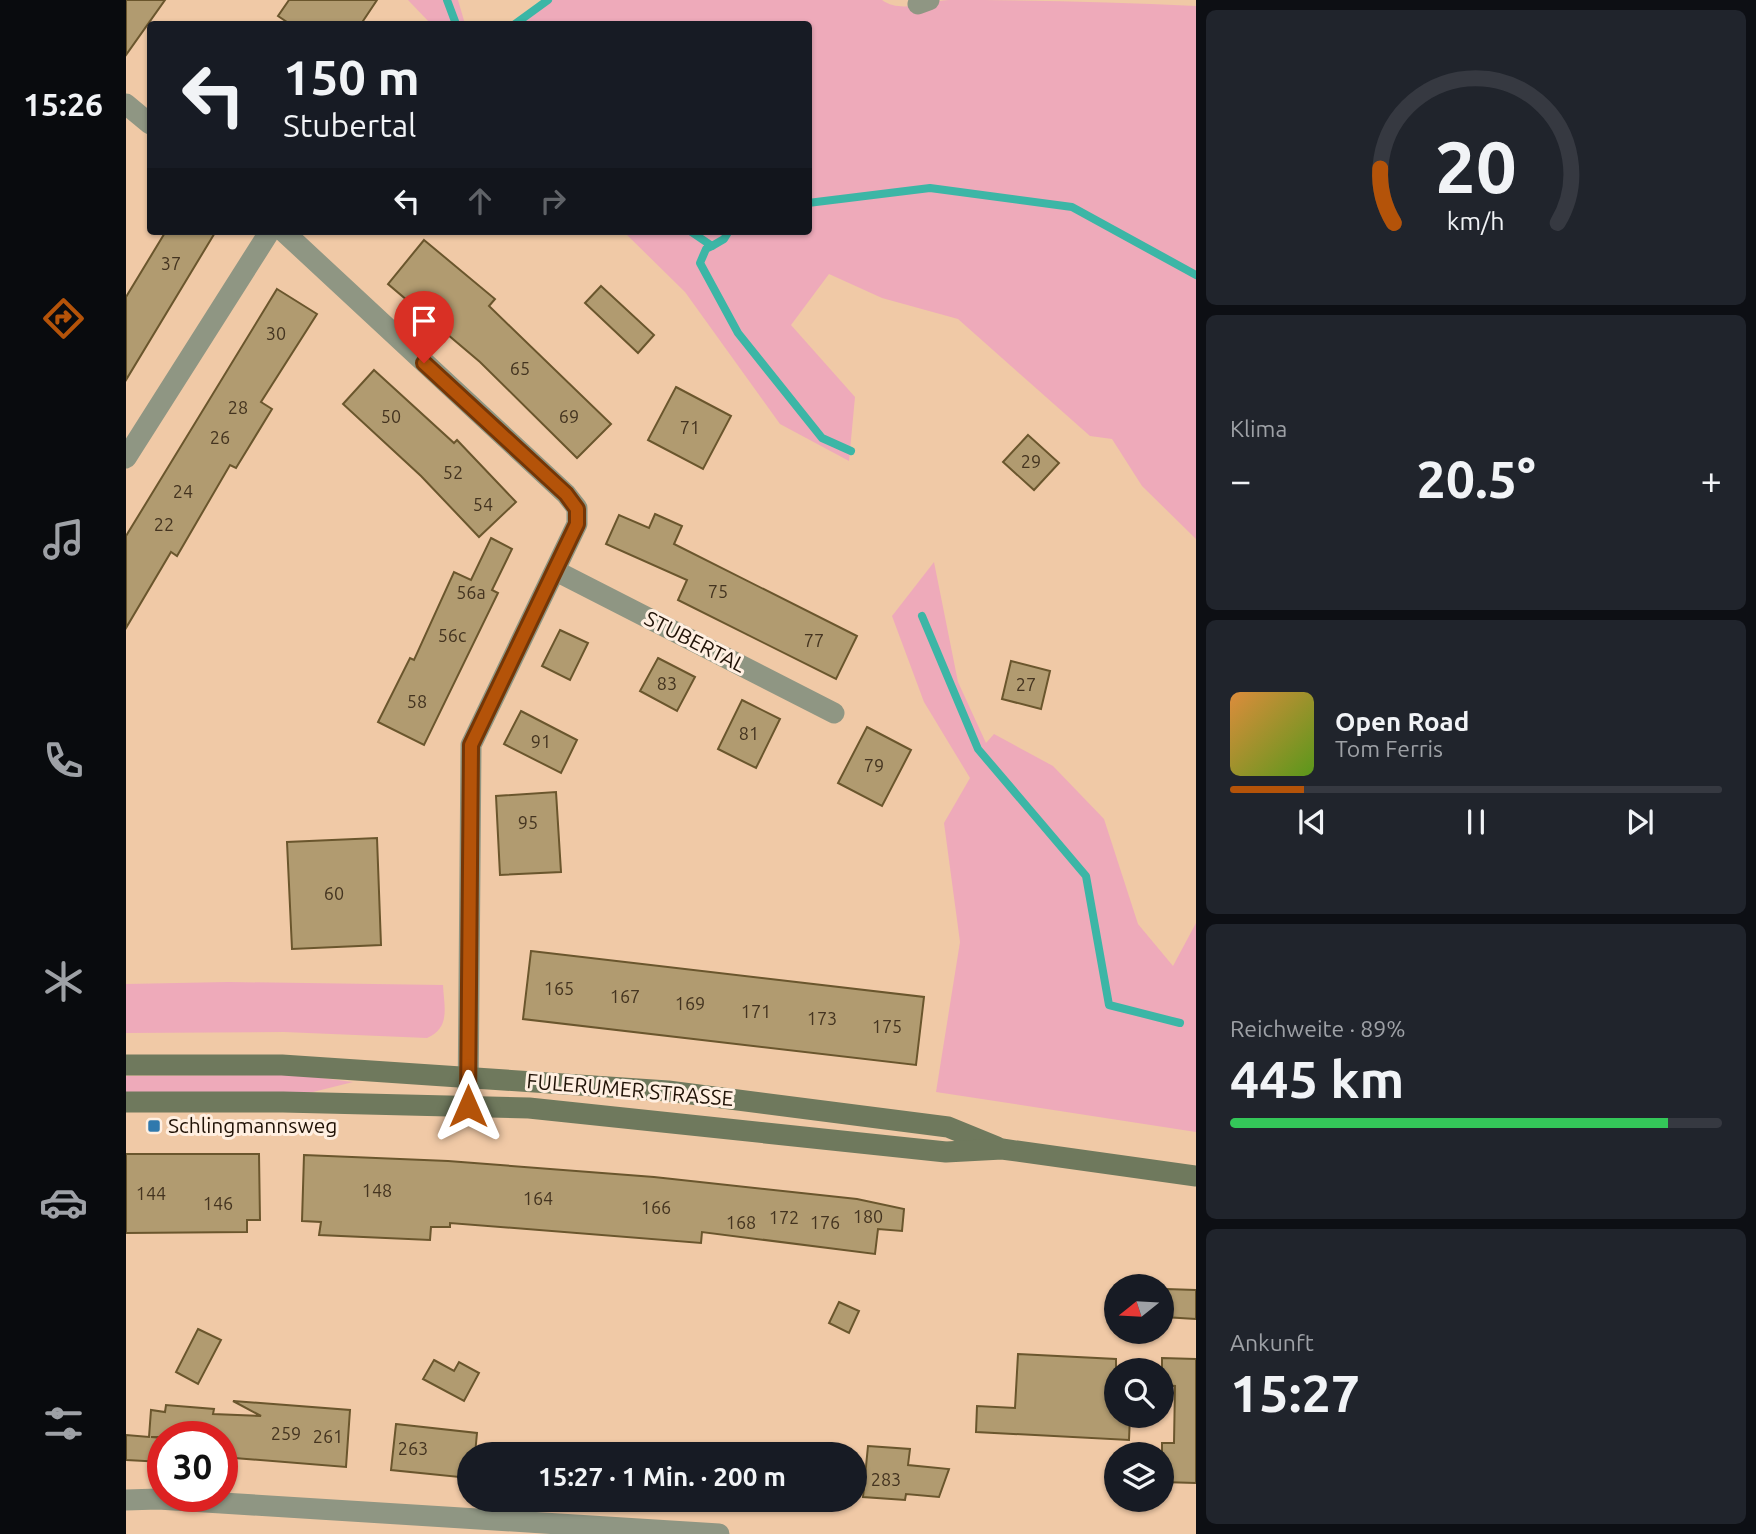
<!DOCTYPE html>
<html lang="de">
<meta charset="utf-8">
<style>
:root{--surface:#171b24;--page:#20242c;--text:#f1f3f6;--muted:#9ea1a6;--line:#363941;--accent:#b45309}
body{margin:0;font-family:Ubuntu,sans-serif;background:var(--page);color:var(--text);height:100vh;display:flex;flex-direction:column;font-size:26px;white-space:nowrap}
*{box-sizing:border-box;margin:0}
p{font-size:23px;color:var(--muted)}
.icon{flex:none;width:38px;height:38px;fill:none;stroke:currentColor;stroke-width:2;stroke-linecap:round;stroke-linejoin:round}
.map{position:relative;flex:1;overflow:hidden}
.sheet{display:flex;flex-direction:column;gap:10px;padding:10px;background:#0d0f14;width:560px}
.sheet>*{flex:none}
.hud{position:absolute;left:21px;top:21px;width:665px;height:214px;border-radius:7px;box-shadow:0 2px 5px #0004;background:#171b24;color:var(--text);overflow:hidden}
.needle{width:46px;rotate:252deg}
.fabs{position:absolute;left:978px;top:1274px;display:grid;gap:14px}
.fabs a{display:grid;place-items:center;width:70px;height:70px;border-radius:50%;background:var(--surface);box-shadow:0 2px 5px #0004;font-size:35px}
.speed{position:absolute;left:21px;top:1421px;display:flex;gap:14px;font-size:35px;font-weight:700;text-align:center}
.speed>*{display:grid;place-content:center;width:91px;height:91px;border-radius:50%;background:var(--surface);box-shadow:0 2px 5px #0004;line-height:1}
.speed .limit{border:10px solid #d22;background:#fff;color:#111}
.pin{position:absolute;display:grid;place-items:center;width:60px;height:60px;color:#fff;margin:-72px -30px;border-radius:50% 50% 50% 0;rotate:-45deg;box-shadow:0 0 7px #0007}
.pin .icon{rotate:45deg}
.me{position:absolute;width:77px;margin:-38px;rotate:0deg;stroke-linejoin:round;filter:drop-shadow(0 0 5px #0008)}
.turn{display:flex;align-items:center;gap:24px;height:147px;padding:0 21px;font-size:32px}
.turn .icon{width:91px;height:91px;stroke-width:2.5}
.turn b{display:block;font-size:49px;line-height:60px}
.lanes{display:flex;align-items:center;height:66px;padding:0 21px;background:#0003;justify-content:center;gap:35px;direction:ltr}
.lanes .off{opacity:.35}
.big{font-size:52px;font-weight:700;line-height:1.1}
.sheet .widget{flex:1;display:flex;flex-direction:column;justify-content:center;gap:10px;min-width:0;padding:0 24px;border-radius:10px;background:var(--page)}
.sheet .dial{align-items:center;gap:0}
.dial svg{height:182px;overflow:visible;fill:none;stroke:var(--line);stroke-width:7;stroke-linecap:round;text-anchor:middle}
.dial text{fill:var(--text);stroke:none}
.song{display:flex;align-items:center;gap:21px}
.cover{width:84px;height:84px;border-radius:10px;background:linear-gradient(135deg,hsl(30 70% 55%),hsl(90 70% 35%))}
.played{height:7px;border-radius:4px;background:linear-gradient(90deg,var(--accent) 15%,var(--line) 15%)}
.keys{display:flex;justify-content:space-around;direction:ltr}
.heat{display:flex;justify-content:space-between;align-items:center;font-size:38px;direction:ltr}
.charge{height:10px;border-radius:5px;background:linear-gradient(90deg,#34c759 89%,var(--line) 0)}
.trip{position:absolute;left:331px;top:1442px;width:410px;height:70px;border-radius:35px;background:var(--surface);box-shadow:0 2px 5px #0004;font-weight:700;line-height:70px;text-align:center}
main{display:flex;flex:1;min-height:0}
.menu{display:flex;flex-direction:column;width:126px;justify-content:space-around;align-items:center;background:#090b0e;color:var(--muted)}
.menu .icon{width:49px;height:49px}
.menu .on{color:var(--accent)}
.menu b{font-size:32px;color:var(--text)}
.map>svg:first-child{display:block}
.green{fill:#eeaaba}
.lines{fill:none;stroke-linecap:round;stroke-linejoin:round}
.stream{stroke:#3cb6a6;stroke-width:8}
.building{fill:#b19b70;stroke:#6a562d;stroke-width:2}
.street{stroke:#8f9683;stroke-width:21}
.secondary{stroke:#6f795d;stroke-width:21}
.route-casing{stroke:#753606;stroke-width:18}
.route{stroke:#b45309;stroke-width:12}
.poi-dot{fill:#3079ad;stroke:#ffefe1;stroke-width:2.5}
.labels{text-anchor:middle;stroke-width:6;stroke-linejoin:round;paint-order:stroke}
.number-label{font-size:18px;fill:#443420}
.street-label{font-size:21px;fill:#201206;stroke:#ffefe1}
.poi-label{font-size:21px;fill:#201206;stroke:#ffefe1;text-anchor:start}
</style>
<main>
<nav class="menu">
<b>15:26</b>
<svg class="icon on" aria-label="directions" viewBox="0 0 24 24"><path d="M12 3l9 9-9 9-9-9zM9 14v-3h6M13 9l2 2-2 2"/></svg>
<svg class="icon" aria-label="music" viewBox="0 0 24 24"><path d="M9 18V5l10-2v13"/><circle cx="6" cy="18" r="3"/><circle cx="16" cy="16" r="3"/></svg>
<svg class="icon" aria-label="phone" viewBox="0 0 24 24"><path d="M5 4h4l2 5-3 2q2 4 5 5l2-3 5 2v4C11 20 4 13 5 4z"/></svg>
<svg class="icon" aria-label="climate" viewBox="0 0 24 24"><path d="M12 3v18M4 7l16 10M4 17L20 7"/></svg>
<svg class="icon" aria-label="car" viewBox="0 0 24 24"><path d="M5 17H2v-5l4-1 3-4h7l3 4 3 1v5h-3M9 17h6M6 11h13"/><circle cx="7" cy="17" r="2"/><circle cx="17" cy="17" r="2"/></svg>
<svg class="icon" aria-label="filters" viewBox="0 0 24 24"><path d="M4 7h16M4 17h16"/><circle cx="9" cy="7" r="2"/><circle cx="15" cy="17" r="2"/></svg>
</nav>
<div class="map">
<svg width="1070" height="1534" viewBox="0 0 1070 1534">
<rect width="100%" height="100%" fill="#f0c9a6"/>
<g class="green">
<path d="M282 0H332L339 24H305Z"/>
<path d="M420 0H756C776 14 800 1 823 0 905 0 988 2 1070 6V539L1016 486 986 439 964 436 832 319 756 298 703 274 665 325 729 397 723 461 654 424 559 292 500 234 491 231H682V24H386Z"/>
<path d="M808 562 832 682 860 743 868 734 927 766 978 819 1012 924 1047 966 1070 923V1132L810 1092 834 942 818 823 844 778 798 702 766 616Z"/>
<path d="M102 982 317 985C318 1006 325 1028 301 1038L158 1032 0 1033V984Z"/>
<path d="M172 1075 227 1082 187 1092H0V1076Z"/>
</g>
<g class="lines">
<g class="stream">
<path d="M321 0 330 24"/>
<path d="M389 24 422 0"/>
<path d="M682 203 804 188 946 207 1070 275"/>
<path d="M564 231 586 246 580 249 574 263 612 333 696 438 725 451"/>
<path d="M586 246 598 239 603 231"/>
<path d="M796 616 852 749 960 876 983 1005 1054 1023"/>
</g>
</g>
<g class="building">
<path d="M0 0H39L0 55Z"/>
<path d="M163 0H251L235 24H164L152 16Z"/>
<path d="M40 231H90L0 380V297Z"/>
<path d="M298 240 369 299 363 306 485 424 451 458 354 362 262 284Z"/>
<path d="M475 286 528 335 512 353 459 303Z"/>
<path d="M151 289 191 314 135 402 146 409 110 468 104 465 51 556 45 552 0 628V536Z"/>
<path d="M248 370 328 443 331 440 390 502 353 537 295 476 217 404Z"/>
<path d="M550 387 605 416 577 469 522 440Z"/>
<path d="M902 435 933 463 908 490 877 462Z"/>
<path d="M529 514 556 526 548 544 731 636 710 679 552 600 561 580 480 544 493 515 523 528Z"/>
<path d="M365 538 386 549 366 590 372 593 298 745 252 722 284 658 288 660 328 572 345 580Z"/>
<path d="M434 630 462 643 444 680 416 666Z"/>
<path d="M532 658 569 677 551 711 514 691Z"/>
<path d="M885 661 924 671 915 709 876 699Z"/>
<path d="M616 700 654 719 630 768 592 749Z"/>
<path d="M395 711 451 740 435 773 378 744Z"/>
<path d="M741 727 785 750 756 806 712 783Z"/>
<path d="M430 792 435 872 374 875 370 796Z"/>
<path d="M251 838 255 945 166 949 161 842Z"/>
<path d="M405 951 798 997 790 1065 397 1019Z"/>
<path d="M0 1154H133L134 1220H121V1232L0 1233Z"/>
<path d="M178 1155 322 1161 528 1177 731 1199 778 1209 776 1231 752 1229 749 1254 576 1232 575 1243 324 1223V1227H305L304 1240 193 1235 195 1222 176 1221Z"/>
<path d="M1040 1289 1070 1290V1319L1038 1317Z"/>
<path d="M713 1302 733 1311 723 1333 703 1323Z"/>
<path d="M72 1329 95 1340 72 1384 50 1372Z"/>
<path d="M892 1354 990 1359V1416H1004L1003 1440 850 1432 851 1406 889 1408Z"/>
<path d="M1036 1358 1070 1359V1483L1036 1482V1443H1048L1049 1386 1036 1385Z"/>
<path d="M308 1360 328 1371 333 1362 353 1373 338 1401 297 1379Z"/>
<path d="M107 1401 224 1410 220 1467 96 1457V1437H25L37 1438V1462L0 1460V1435L23 1437 25 1410 39 1412 40 1405 88 1409 87 1414 135 1416Z"/>
<path d="M270 1424 351 1433 349 1454H343V1478L265 1470Z"/>
<path d="M742 1446 784 1449 782 1465 823 1469 813 1497 780 1494 779 1500 737 1497Z"/>
</g>
<g class="lines">
<g class="street">
<path d="M792 4 803 0"/>
<path d="M0 104 24 124"/>
<path d="M157 231 440 494 451 508V524L345 745 342 1106"/>
<path d="M0 458 144 231"/>
<path d="M430 571 708 713"/>
<path d="M0 1500 32 1499 593 1534"/>
</g>
<g class="secondary">
<path d="M0 1065H156L542 1091 822 1127 871 1147"/>
<path d="M0 1102H157L403 1108 820 1152 876 1149 1070 1176"/>
</g>
</g>
<g class="lines">
<g class="route-casing">
<path id="route" d="M298 363 440 494 451 509V524L345 745 342 1106"/>
</g>
<use href="#route" class="route"/>
</g>
<rect class="poi-dot" x="21" y="1119" width="14" height="14" rx="3.5"/>
<g class="labels">
<g class="number-label">
<text x="45" y="270">37</text>
<text x="150" y="340">30</text>
<text x="394" y="375">65</text>
<text x="112" y="414">28</text>
<text x="265" y="423">50</text>
<text x="443" y="423">69</text>
<text x="564" y="434">71</text>
<text x="94" y="444">26</text>
<text x="905" y="468">29</text>
<text x="327" y="479">52</text>
<text x="57" y="498">24</text>
<text x="357" y="511">54</text>
<text x="38" y="531">22</text>
<text x="592" y="598">75</text>
<text x="345" y="599">56a</text>
<text x="326" y="642">56c</text>
<text x="688" y="647">77</text>
<text x="541" y="690">83</text>
<text x="900" y="691">27</text>
<text x="291" y="708">58</text>
<text x="623" y="740">81</text>
<text x="415" y="748">91</text>
<text x="748" y="772">79</text>
<text x="402" y="829">95</text>
<text x="208" y="900">60</text>
<text x="433" y="995">165</text>
<text x="499" y="1003">167</text>
<text x="564" y="1010">169</text>
<text x="630" y="1018">171</text>
<text x="696" y="1025">173</text>
<text x="761" y="1033">175</text>
<text x="251" y="1197">148</text>
<text x="25" y="1200">144</text>
<text x="412" y="1205">164</text>
<text x="92" y="1210">146</text>
<text x="530" y="1214">166</text>
<text x="742" y="1223">180</text>
<text x="658" y="1224">172</text>
<text x="615" y="1229">168</text>
<text x="699" y="1229">176</text>
<text x="160" y="1440">259</text>
<text x="202" y="1443">261</text>
<text x="287" y="1455">263</text>
<text x="760" y="1486">283</text>
</g>
<g class="street-label">
<text transform="translate(569 642) rotate(27)" y="7">STUBERTAL</text>
<text transform="translate(504 1090) rotate(5)" y="7">FULERUMER STRASSE</text>
</g>
<g class="poi-label">
<text x="42" y="1133">Schlingmannsweg</text>
</g>
</g>
</svg>
<div class="fabs">
<a><svg class="needle" viewBox="-14 -14 28 28"><path d="M0-13l5 13h-10z" fill="#e53935"/><path d="M0 13l5-13h-10z" fill="#9ea1a6"/></svg></a>
<a><svg class="icon" aria-label="search" viewBox="0 0 24 24"><circle cx="10" cy="10" r="6"/><path d="M15 15l6 6"/></svg></a>
<a><svg class="icon" aria-label="layers" viewBox="0 0 24 24"><path d="M12 4l9 5-9 5-9-5zM3 14l9 5 9-5"/></svg></a>
</div>
<div class="speed"><div class="limit">30</div></div>
<div class="pin" style="left:298px;top:363px;background:#d93025"><svg class="icon" aria-label="arrive" viewBox="0 0 24 24"><path d="M6 21V4h12l-3 4 3 4H6"/></svg></div>
<svg class="me" style="left:342px;top:1106px" viewBox="-20 -20 40 40"><path d="M0-17L14 15 0 8-14 15z" fill="#b45309" stroke="#fff" stroke-width="4"/></svg>
<div class="trip">15:27 · 1 Min. · 200 m</div>
<div class="hud">
<div class="turn"><svg class="icon" aria-label="left" viewBox="0 0 24 24"><path d="M17 20v-9H6M10 6l-5 5 5 5"/></svg><div><b>150 m</b>Stubertal</div></div>
<div class="lanes"><svg class="icon" aria-label="left" viewBox="0 0 24 24"><path d="M17 20v-9H6M10 6l-5 5 5 5"/></svg><svg class="icon off" aria-label="ahead" viewBox="0 0 24 24"><path d="M12 20V5M6 11l6-6 6 6"/></svg><svg class="icon off" aria-label="right" viewBox="0 0 24 24"><path d="M7 20v-9h11M14 6l5 5-5 5"/></svg></div>
</div>
</div>
<section class="sheet">
<div class="widget dial"><svg viewBox="0 0 100 80">
<path d="M14 69A42 42 0 1 1 86 69"/>
<path d="M14 69A42 42 0 0 1 8 45" stroke="#b45309"/>
<text x="50" y="56" font-size="32" font-weight="700">20</text>
<text x="50" y="72" font-size="11">km/h</text>
</svg></div>
<div class="widget"><p>Klima</p>
<div class="heat"><a>−</a><b class="big">20.5°</b><a>+</a></div>
</div>
<div class="widget">
<div class="song"><i class="cover"></i><div><b>Open Road</b><p>Tom Ferris</p></div></div>
<div class="played"></div>
<div class="keys"><svg class="icon" aria-label="previous" viewBox="0 0 24 24"><path d="M18 5L8 12l10 7zM5 5v14"/></svg><svg class="icon" aria-label="pause" viewBox="0 0 24 24"><path d="M8 5v14M16 5v14"/></svg><svg class="icon" aria-label="next" viewBox="0 0 24 24"><path d="M6 5l10 7-10 7zM19 5v14"/></svg></div>
</div>
<div class="widget"><p>Reichweite · 89%</p><b class="big">445 km</b><div class="charge"></div></div>
<div class="widget"><p>Ankunft</p><b class="big">15:27</b></div>
</section>
</main>
